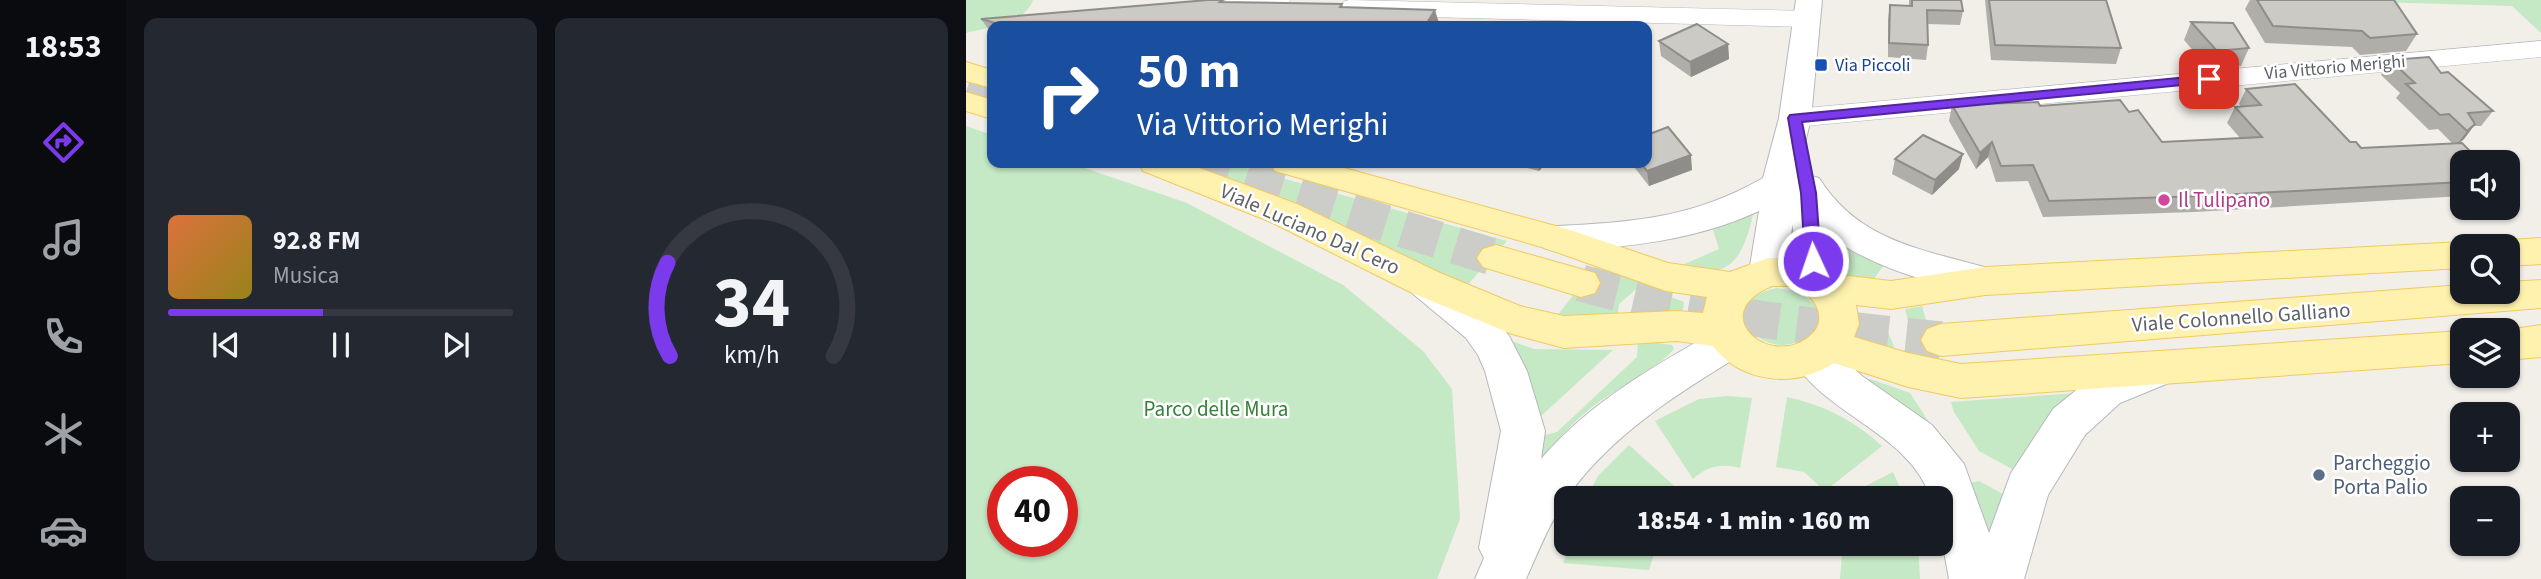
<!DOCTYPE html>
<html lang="it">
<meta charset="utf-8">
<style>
:root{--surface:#171b24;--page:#242831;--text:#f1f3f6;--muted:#9ea1a6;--line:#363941;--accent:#7c3aed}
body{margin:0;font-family:"Source Sans 3",sans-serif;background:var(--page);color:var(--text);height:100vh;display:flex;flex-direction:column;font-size:26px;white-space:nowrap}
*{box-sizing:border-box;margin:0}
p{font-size:23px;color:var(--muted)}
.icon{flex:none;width:38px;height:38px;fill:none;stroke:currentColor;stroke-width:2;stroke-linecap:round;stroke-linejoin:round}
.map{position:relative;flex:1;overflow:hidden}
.side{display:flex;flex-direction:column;gap:18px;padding:18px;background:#0d0f14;width:840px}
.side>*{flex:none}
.top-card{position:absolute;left:21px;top:21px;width:665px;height:147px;border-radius:14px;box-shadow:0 2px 5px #0004;background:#1a4fa0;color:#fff;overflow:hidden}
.tools{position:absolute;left:1484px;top:150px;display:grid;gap:14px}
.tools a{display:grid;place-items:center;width:70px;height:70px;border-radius:14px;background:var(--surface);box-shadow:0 2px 5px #0004;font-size:35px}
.speed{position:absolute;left:21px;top:466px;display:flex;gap:14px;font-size:35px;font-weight:700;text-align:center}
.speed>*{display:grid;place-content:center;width:91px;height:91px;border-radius:50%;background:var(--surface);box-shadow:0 2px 5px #0004;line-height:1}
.speed .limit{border:10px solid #d22;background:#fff;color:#111}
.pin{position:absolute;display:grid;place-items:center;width:60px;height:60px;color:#fff;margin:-30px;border-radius:14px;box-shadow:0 4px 10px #0006}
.me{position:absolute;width:77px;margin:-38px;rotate:357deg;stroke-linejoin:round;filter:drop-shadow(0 0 5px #0008)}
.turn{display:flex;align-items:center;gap:24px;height:147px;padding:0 35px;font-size:32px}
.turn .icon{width:91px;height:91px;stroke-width:2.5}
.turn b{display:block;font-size:49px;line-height:60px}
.side .card{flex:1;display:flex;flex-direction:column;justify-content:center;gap:10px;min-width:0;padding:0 24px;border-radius:14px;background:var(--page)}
.side .dial{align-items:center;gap:0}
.dial svg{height:182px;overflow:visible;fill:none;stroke:var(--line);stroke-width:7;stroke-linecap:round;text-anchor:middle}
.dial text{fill:var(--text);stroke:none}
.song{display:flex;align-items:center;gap:21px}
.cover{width:84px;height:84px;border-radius:10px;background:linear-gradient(135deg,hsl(20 70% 55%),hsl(50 70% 35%))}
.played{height:7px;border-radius:4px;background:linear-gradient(90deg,var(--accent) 45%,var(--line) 45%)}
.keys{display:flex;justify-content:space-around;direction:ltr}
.side .tiles{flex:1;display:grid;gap:18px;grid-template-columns:repeat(2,1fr)}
.trip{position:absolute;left:588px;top:486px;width:399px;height:70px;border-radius:14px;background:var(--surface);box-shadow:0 2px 5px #0004;font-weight:800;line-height:70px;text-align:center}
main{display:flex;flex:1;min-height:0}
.tab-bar{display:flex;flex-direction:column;width:126px;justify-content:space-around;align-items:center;background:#090b0e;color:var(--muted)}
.tab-bar .icon{width:49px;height:49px}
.tab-bar .active{color:var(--accent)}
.tab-bar b{font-size:32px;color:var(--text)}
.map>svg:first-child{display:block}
.green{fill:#c5e8c5;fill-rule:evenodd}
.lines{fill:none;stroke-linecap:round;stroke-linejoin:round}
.primary-tunnel-far1{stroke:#ccccc8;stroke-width:30;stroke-dasharray:30 15;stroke-linecap:butt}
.primary-tunnel{stroke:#ccccc8;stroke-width:37;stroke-dasharray:37 18;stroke-linecap:butt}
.minor-casing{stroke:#b5b8bc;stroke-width:1}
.tertiary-casing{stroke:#b5b8bc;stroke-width:2}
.primary-casing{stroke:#f2c960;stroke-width:2}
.minor{fill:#fff;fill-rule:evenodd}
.tertiary{fill:#fff;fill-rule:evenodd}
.primary{fill:#fff2af;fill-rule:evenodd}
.wall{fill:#afaea9}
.shaded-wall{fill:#8f8d8a}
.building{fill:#cccac5;stroke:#8f8d8a;stroke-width:2}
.route{fill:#7c3aed;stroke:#51269a;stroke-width:2}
.transit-dot{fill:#1a4fb4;stroke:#fff;stroke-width:2.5}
.hotel-dot{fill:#d1479c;stroke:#fff;stroke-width:2.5}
.service-dot{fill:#5c6f8a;stroke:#fff;stroke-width:2.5}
.labels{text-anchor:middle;stroke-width:5;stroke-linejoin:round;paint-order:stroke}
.far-transit-label{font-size:18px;fill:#164399;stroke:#fff;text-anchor:start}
.far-street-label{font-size:18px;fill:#5f6368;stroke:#fff}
.hotel-label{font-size:21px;fill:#b23c85;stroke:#fff;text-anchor:start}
.street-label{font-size:21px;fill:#5f6368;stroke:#fff}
.park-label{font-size:21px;fill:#348238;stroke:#fff}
.service-label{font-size:21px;fill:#4e5e75;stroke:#fff;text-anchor:start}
</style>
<main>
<nav class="tab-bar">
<b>18:53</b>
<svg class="icon active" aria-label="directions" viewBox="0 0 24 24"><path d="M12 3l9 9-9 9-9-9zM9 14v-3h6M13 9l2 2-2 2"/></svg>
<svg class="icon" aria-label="music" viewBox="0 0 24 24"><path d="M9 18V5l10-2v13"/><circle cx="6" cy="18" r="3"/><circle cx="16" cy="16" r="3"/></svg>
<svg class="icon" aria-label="phone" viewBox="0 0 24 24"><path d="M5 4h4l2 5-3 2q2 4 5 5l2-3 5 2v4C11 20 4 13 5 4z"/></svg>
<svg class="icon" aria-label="climate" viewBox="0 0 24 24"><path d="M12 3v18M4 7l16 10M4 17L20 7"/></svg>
<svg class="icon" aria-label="car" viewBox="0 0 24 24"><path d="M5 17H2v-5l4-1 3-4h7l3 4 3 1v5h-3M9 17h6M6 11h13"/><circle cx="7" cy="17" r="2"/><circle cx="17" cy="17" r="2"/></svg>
</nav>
<section class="side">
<div class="tiles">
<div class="card">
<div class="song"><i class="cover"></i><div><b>92.8 FM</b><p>Musica</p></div></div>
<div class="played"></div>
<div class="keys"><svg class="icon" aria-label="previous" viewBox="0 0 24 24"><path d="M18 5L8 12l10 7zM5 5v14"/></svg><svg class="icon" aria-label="pause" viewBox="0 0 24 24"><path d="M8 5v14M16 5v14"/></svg><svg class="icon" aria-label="next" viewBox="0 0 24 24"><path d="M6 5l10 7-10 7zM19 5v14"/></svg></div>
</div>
<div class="card dial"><svg viewBox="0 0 100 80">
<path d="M14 69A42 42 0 1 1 86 69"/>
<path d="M14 69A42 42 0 0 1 13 28" stroke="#7c3aed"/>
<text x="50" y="56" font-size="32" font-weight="700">34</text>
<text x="50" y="72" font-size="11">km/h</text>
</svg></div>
</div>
</section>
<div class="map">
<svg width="1575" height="579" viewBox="0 0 1575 579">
<rect width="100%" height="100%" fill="#f1efe8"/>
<g class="green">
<path d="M0 0H67C59 24 21 28 0 33Z"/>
<path d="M1345 0H1575V33L1546 6Z"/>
<path d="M0 126 26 135V163H104L221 203 377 285 457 351 486 389 494 519 471 579H0ZM37 481H96V541H37Z"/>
<path d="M210 163H262L541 241 496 291Z"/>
<path d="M789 208C782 233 776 272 742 271 733 271 723 268 714 266L753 249 747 230Z"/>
<path d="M863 233 918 265 909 277 910 285 865 274Z"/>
<path d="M629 267 677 283 653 304 651 320H588Z"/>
<path d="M811 288 834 292 849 305C853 317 853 327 843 335 800 370 742 302 811 288Z"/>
<path d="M697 294 718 302 717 310 675 316 672 313Z"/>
<path d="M956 306 970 356 947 340 939 309Z"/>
<path d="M916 316 928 347 927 351 893 339V319Z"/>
<path d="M526 334 568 349 647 350 574 417Z"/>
<path d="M691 343 706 345 708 349C687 372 662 382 637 399 612 416 593 437 575 460L565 439 591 432 671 357 672 344Z"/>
<path d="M904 379 944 393 988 461 900 380Z"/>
<path d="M1110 393 1048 470 1013 451 988 412 985 402Z"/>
<path d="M761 396 786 398 774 468C755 463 741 466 727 479L689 421 733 399Z"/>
<path d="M821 397C860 406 887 420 916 446L859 491 838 472 810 467Z"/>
<path d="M663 445 715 492 711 499H620L632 476Z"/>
<path d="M927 472 939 499H874Z"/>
<path d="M1013 481 1037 494 1021 554 1005 483Z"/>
<path d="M604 544H691L683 570 597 563Z"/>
<path d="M877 544H952L954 579H874Z"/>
</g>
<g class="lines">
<path class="primary-tunnel-far1" d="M0 92 26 100"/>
<g class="primary-tunnel">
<path d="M227 163 530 258"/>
<path d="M615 283C733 316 853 327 975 340"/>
</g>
<g class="minor-casing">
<g id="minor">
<path d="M259 0H325C312 19 272 18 259 0Z"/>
<path d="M383 0 841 11 850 13 854 19 850 25 841 27 386 15 377 12 373 7 377 2Z"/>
<path d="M1575 41V57L829 127 818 124 814 118 818 112 829 109Z"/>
</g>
</g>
<g class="tertiary-casing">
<g id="tertiary">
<path d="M830 0H856L845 118 831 177 841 175 853 178C895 245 963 250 1032 271L1038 281 1032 291 1019 295C964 283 911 269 864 237L866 279 860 289 847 293 834 289 828 279 827 224C822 243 825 265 815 282L802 286 789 282 783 272 793 211C728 241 661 247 591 252L578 248 573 239 578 230 591 226C669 222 727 218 797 178L813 118Z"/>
<path d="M460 269 474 273 528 316 543 336 561 371 579 431 575 459C623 403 686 367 750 331L764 326 778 331 784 342 778 353C714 392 649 432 604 493 585 519 573 550 560 579H509L518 558 513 548 535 431 519 371 512 355 500 338 446 293 441 283 446 273Z"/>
<path d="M846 340 861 344 896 376 966 425 998 464 1023 533 1045 473 1087 409 1124 379 1190 353 1205 358 1211 370 1205 382 1154 403 1119 435 1082 495 1058 579H983L975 535V499H965C944 432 856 415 825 356L831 344Z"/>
</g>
</g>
<g class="primary-casing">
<g id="primary">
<path d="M0 62 26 70V88L0 81Z"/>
<path d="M0 92 26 100V119L0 111Z"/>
<path d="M172 163H220L331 204 474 273 554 306 598 316 711 311 737 313 741 297 700 291 579 248 309 171 304 163H360L604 230 702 263 764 272 802 258H814L838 262 866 274 925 281 1019 267 1496 242 1510 247H1496V268L1019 295 925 309 890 305 893 324 888 337 942 353 995 364 1496 331V363L995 398 942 387 868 363C829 389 775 383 747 346L711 341 598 348 546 334 446 293 305 222 177 171ZM806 286C813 286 821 285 827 287 846 292 863 316 847 333 809 373 736 315 806 286Z"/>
<path d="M1575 238V264L1542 266V247H1527L1542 240Z"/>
<path d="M530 245 629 273 634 283 629 293 615 297 517 267 511 258 517 249Z"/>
<path d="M1575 280V308L975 356 961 351 955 340 961 329 975 324 1496 285V292H1542V282Z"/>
<path d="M1575 325V357L1542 360V331H1534Z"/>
</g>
</g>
<use href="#minor" class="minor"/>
<use href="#tertiary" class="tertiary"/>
<use href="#primary" class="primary"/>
</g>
<g class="wall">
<path d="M943 0H995L997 11 994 25 962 24V45L960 60 922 57V19L924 5 943 6Z"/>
<path d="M1019 0H1140L1155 48 1150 64 1025 60Z"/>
<path d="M1284 0H1428L1451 34 1440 51 1394 55 1386 47 1299 43 1279 9Z"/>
<path d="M260 2 376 4 377 7 474 26H26V34L15 19Z"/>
<path d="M1225 22 1283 48 1275 66 1243 69 1218 40Z"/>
<path d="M693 41 762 44 763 59 725 77 695 56Z"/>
<path d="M1424 60 1475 73 1527 111 1515 126H1508L1498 139 1493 143 1496 163V196L1228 212 1077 217 1062 181 1030 182 1022 157 1010 169 983 121 986 105 1074 106 1163 112 1196 142 1274 138 1261 123 1269 107H1275L1273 104 1280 89 1395 148 1487 144 1472 129 1463 130 1430 98 1434 93 1415 75Z"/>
<path d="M929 159 993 169 966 195 926 174Z"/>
<path d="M540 163H580L573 171Z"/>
<path d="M665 163H681L726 170 683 186Z"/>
</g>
<g class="shaded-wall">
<path d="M469 10 474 26H459Z"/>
<path d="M762 44 763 59 725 77 724 62Z"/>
<path d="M1509 124 1498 139 1490 146 1501 131Z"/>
<path d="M1026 142 1022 157 1010 169 1014 153Z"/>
<path d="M997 154 993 169 966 195 969 180Z"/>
<path d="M725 155 726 170 683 186 681 171Z"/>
<path d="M571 163H580L573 171Z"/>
</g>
<g class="building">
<path d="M242 0H257L254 2 376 4 374 7 469 10 459 26H40L15 19Z"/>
<path d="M946 0H995L997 11 961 10 962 45 923 43 924 5 946 6Z"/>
<path d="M1023 0H1140L1155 48 1029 45Z"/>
<path d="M1291 0H1428L1451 34 1404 38 1396 31 1307 26Z"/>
<path d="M1225 22 1267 23 1283 48 1251 51Z"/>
<path d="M731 24 762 44 724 62 693 41Z"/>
<path d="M1463 57 1475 73 1482 72 1527 111 1502 113 1509 124 1501 131 1483 114 1474 115 1440 84 1449 83 1424 60Z"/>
<path d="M1329 84 1384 142H1390L1395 148 1496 143 1516 163H1496V182L1236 196 1083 201 1067 165 1035 166 1026 142 1014 153 986 105 1072 102 1074 106 1154 100 1163 112 1172 110 1196 142 1296 137 1269 107 1295 105 1280 89Z"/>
<path d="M702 127 725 155 681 171 675 163H681V135Z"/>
<path d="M957 135 997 154 969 180 929 159Z"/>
</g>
<path class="route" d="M1243 75 1249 79 1247 82 836 122 850 193 855 261 847 267 839 261 835 193 822 118 824 115Z"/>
<rect class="transit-dot" x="848" y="58" width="14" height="14" rx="3.5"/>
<circle class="hotel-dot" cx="1198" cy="200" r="7"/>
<circle class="service-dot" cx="1353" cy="475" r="7"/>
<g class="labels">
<g class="far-transit-label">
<text x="869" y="71">Via Piccoli</text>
</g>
<g class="far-street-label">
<text transform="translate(1369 67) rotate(-5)" y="6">Via Vittorio Merighi</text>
</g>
<g class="hotel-label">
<text x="1212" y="207">Il Tulipano</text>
</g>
<g class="street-label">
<text transform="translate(344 229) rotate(24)" y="7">Viale Luciano Dal Cero</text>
<text transform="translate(1275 317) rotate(-4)" y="7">Viale Colonnello Galliano</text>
</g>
<g class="park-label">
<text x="250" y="416">Parco delle Mura</text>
</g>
<g class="service-label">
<text x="1367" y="470">Parcheggio<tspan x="1367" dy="24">Porta Palio</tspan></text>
</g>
</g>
</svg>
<div class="tools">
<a><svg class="icon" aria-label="sound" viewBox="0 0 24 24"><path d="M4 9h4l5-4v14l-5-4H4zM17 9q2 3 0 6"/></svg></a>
<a><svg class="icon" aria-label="search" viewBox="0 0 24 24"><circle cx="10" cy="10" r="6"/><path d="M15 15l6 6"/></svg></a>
<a><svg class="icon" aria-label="layers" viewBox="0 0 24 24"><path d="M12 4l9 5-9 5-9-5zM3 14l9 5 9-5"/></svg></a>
<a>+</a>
<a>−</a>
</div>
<div class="speed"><div class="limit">40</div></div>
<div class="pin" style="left:1243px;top:79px;background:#d93025"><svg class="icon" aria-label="arrive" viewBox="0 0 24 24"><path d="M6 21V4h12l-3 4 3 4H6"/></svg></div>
<svg class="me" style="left:847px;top:261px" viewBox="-20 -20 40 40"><circle r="17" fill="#7c3aed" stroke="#fff" stroke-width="3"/><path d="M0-11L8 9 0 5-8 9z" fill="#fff"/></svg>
<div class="trip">18:54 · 1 min · 160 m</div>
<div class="top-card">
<div class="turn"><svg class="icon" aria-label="right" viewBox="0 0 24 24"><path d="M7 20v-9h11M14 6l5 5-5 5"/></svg><div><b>50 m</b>Via Vittorio Merighi</div></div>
</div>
</div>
</main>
